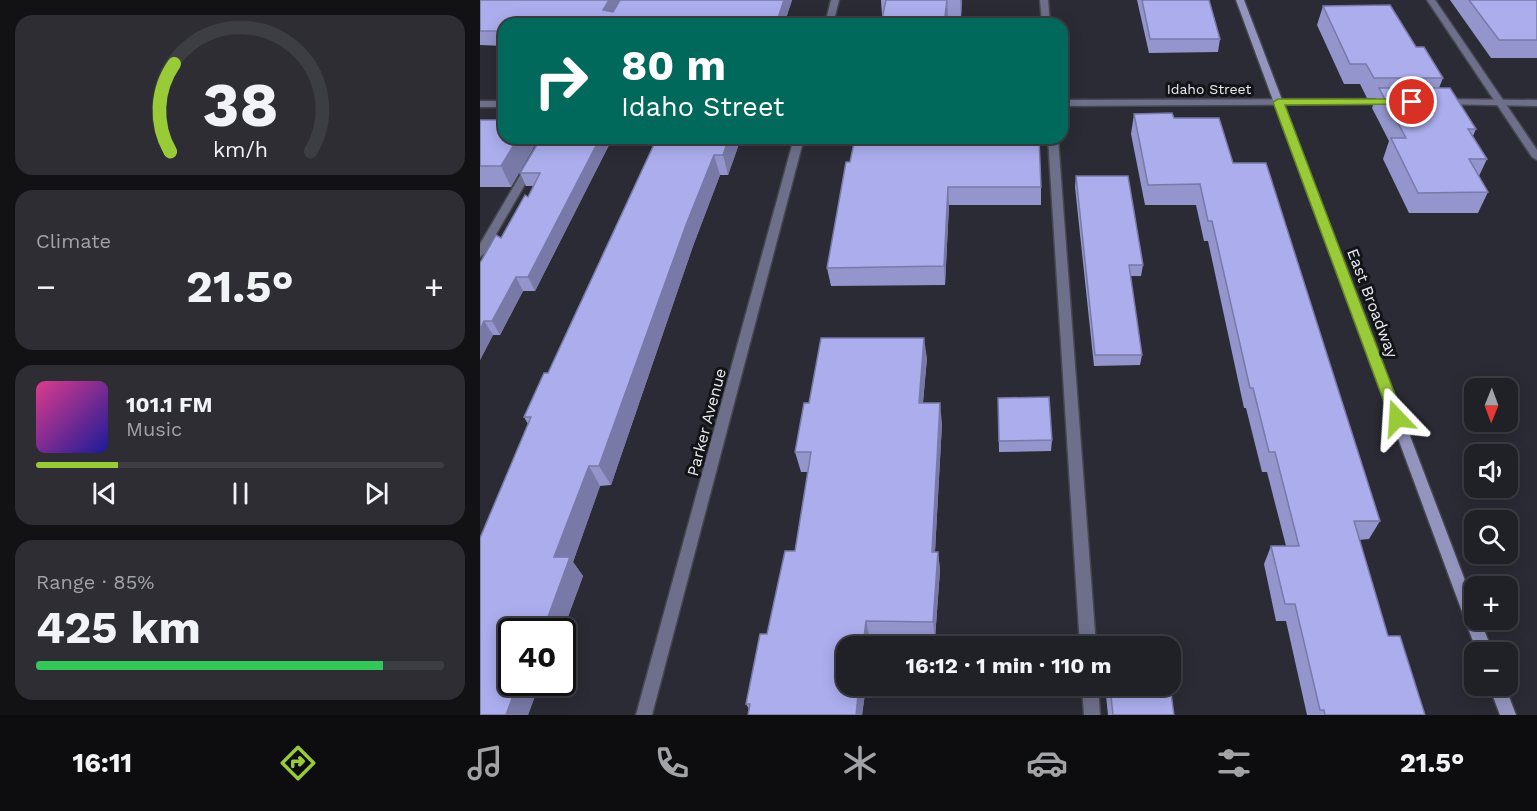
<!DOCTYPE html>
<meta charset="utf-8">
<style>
:root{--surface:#202027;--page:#2d2d33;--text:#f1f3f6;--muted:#a2a3a7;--line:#3d3e44;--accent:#98cb37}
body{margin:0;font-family:"Work Sans",sans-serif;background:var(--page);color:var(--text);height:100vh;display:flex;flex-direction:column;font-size:22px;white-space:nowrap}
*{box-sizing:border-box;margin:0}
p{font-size:20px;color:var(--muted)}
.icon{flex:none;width:33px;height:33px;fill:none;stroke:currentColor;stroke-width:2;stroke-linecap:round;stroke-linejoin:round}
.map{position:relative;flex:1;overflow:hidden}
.panel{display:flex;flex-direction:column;gap:15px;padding:15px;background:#121215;width:480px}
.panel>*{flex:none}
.banner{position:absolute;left:18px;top:18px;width:570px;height:126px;border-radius:18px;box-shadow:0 3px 15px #0003,0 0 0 2px var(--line);background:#00695c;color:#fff;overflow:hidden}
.needle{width:39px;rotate:181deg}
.tools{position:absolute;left:984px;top:378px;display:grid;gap:12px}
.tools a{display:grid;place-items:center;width:54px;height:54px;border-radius:12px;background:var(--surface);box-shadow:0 3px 15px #0003,0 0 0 2px var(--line);font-size:30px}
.speed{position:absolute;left:18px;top:618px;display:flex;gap:12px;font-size:30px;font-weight:700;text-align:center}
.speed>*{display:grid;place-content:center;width:78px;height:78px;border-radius:50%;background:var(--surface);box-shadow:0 3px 15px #0003,0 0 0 2px var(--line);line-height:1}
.speed .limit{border:3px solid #111;border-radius:9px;background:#fff;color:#111}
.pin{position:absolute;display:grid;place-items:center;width:51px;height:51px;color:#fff;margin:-26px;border:3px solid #fff;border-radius:50%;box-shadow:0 2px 6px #0007}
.me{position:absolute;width:66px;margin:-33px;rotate:340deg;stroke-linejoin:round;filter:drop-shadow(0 0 4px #0008)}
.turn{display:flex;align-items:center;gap:21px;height:126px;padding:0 24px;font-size:27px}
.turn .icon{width:78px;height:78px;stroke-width:2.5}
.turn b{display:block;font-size:42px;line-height:51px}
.big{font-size:45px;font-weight:700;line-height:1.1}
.panel .widget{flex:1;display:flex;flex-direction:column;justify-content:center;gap:9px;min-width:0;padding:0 21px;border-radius:18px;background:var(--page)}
.panel .dial{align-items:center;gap:0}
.dial svg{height:156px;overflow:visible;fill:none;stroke:var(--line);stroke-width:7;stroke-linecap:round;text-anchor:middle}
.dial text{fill:var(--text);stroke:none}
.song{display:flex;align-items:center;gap:18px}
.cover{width:72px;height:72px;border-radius:9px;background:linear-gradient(135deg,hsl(330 70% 55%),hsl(240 70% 35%))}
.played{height:6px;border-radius:3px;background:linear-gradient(90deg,var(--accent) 20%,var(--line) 20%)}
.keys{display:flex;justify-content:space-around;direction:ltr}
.heat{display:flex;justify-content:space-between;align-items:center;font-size:33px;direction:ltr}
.charge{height:9px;border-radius:4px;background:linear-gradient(90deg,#34c759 85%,var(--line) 0)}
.trip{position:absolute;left:356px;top:636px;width:345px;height:60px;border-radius:18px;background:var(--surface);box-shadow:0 3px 15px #0003,0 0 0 2px var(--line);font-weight:700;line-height:60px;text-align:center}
.menu{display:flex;height:96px;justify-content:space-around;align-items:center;background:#0d0d10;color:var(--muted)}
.menu .icon{width:42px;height:42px}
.menu .active{color:var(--accent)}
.menu b{font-size:27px;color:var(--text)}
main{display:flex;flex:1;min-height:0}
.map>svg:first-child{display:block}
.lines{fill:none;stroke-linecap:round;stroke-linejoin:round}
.lane-casing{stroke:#45464e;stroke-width:3}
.street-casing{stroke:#45464e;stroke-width:3}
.secondary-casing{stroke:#45464e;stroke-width:3}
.lane{fill:#6e6f8a;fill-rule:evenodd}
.street{fill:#6e6f8a;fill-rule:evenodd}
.secondary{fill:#9395bf;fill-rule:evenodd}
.wall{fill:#9395cc}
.shaded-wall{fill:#7879a6}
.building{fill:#abaded;stroke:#7879a6;stroke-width:1.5}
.route{fill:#98cb37;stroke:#638424;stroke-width:1.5}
.labels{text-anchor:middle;stroke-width:6;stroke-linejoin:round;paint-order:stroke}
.far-street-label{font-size:14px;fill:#eaebf1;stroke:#131418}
.street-label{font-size:16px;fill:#eaebf1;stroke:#131418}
</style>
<main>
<section class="panel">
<div class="widget dial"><svg viewBox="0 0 100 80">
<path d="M14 69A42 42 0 1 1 86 69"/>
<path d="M14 69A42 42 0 0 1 16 24" stroke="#98cb37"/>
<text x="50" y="56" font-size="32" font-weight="700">38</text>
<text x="50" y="72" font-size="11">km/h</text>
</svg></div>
<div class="widget"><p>Climate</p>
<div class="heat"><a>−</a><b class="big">21.5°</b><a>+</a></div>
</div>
<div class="widget">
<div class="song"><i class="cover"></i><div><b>101.1 FM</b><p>Music</p></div></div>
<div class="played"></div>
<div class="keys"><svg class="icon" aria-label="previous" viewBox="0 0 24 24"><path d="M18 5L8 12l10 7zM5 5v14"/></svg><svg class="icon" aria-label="pause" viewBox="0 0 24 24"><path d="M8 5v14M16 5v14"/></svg><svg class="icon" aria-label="next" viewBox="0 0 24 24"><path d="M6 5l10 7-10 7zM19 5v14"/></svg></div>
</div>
<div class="widget"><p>Range · 85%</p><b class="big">425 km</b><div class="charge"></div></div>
</section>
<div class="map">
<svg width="1057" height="715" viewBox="0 0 1057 715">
<rect width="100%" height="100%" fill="#2a2b34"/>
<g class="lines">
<g class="lane-casing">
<g id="lane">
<path d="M560 0H568L570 24H562Z"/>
<path d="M947 0H955L1057 150V160L1052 157Z"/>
<path d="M62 138H72L5 253 0 257V244Z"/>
<path d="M568 138H578L616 646H600Z"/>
<path d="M602 686H618L620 715H604Z"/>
</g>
</g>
<g class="street-casing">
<g id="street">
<path d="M351 0H359L353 24H345Z"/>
<path d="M909 99 913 102 912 104 582 106V100Z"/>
<path d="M962 99 1057 100V106L959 104 958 102Z"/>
<rect x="0" y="101" width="24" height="6"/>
<path d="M314 138H324L172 715H156Z"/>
</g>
</g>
<g class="secondary-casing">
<g id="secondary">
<path d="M756 0H764L994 604V620H1000L1013 652H997Z"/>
<path d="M1009 686H1025L1036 715H1020Z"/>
</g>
</g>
<use href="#lane" class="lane"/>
<use href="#street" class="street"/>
<use href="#secondary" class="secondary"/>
</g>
<g class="wall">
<path d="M0 0H312L304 24H24V46L0 45Z"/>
<path d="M401 0H482L481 17 402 15Z"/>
<path d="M657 0H729L740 39 738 52 669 53Z"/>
<path d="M970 0H1057V58H1011Z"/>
<path d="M843 6 936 47 963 78 959 88 996 129 993 136 1007 159 999 176 1008 192 998 213H929L903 159 909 141 892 108 896 98H887L880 84H864L837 25Z"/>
<path d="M654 114 694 118 753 163 900 521 889 539 879 540 908 636 945 715H827L806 621H796L784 564 791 546H806L787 472H782L766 408H764L728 241H724L716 205H665L651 134Z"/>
<path d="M0 120 24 138H57L58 140 31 187H0Z"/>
<path d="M61 138H126L129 145 55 291H43L20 335H13L0 360V263L21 238 48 197 53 186H46L40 173Z"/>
<path d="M177 138H259L260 141 248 175H240L213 246 131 485 120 486 93 562 103 576 82 633V632H32V682H60L48 715H0V538L48 424 44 417 64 373H68Z"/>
<path d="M370 162 561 187V205H469L465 285 351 286 347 268Z"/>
<path d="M596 176 663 265 661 276H650L662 355 660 365 614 366 595 187Z"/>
<path d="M447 358 443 403 462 423 455 552H458L460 570 455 639H390V646H366V686H386L382 715 269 709 266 704 287 634 315 551 328 472H321L315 452Z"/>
<path d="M518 398 572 440 571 451 519 452Z"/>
<path d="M625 686H690L694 715H628Z"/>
</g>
<g class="shaded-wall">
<path d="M129 0H141L128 24 123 10Z"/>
<path d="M304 0H312L304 24H295Z"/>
<path d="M467 0 468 17 467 24H464Z"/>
<path d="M480 0H482L481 17Z"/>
<path d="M38 138H57L58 140 31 187 21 166Z"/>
<path d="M120 138H126L129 145 55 291 48 277Z"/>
<path d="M249 138H259L260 141 248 175 243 155Z"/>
<path d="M234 155 240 175 213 246 131 485 119 466 206 225Z"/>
<path d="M468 187 469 205 465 285 464 266Z"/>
<path d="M36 277 43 291 20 335 12 321Z"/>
<path d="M4 321 13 335 0 360V330Z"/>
<path d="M444 338 447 358 441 423 439 403Z"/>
<path d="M460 403 462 423 454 570 452 552Z"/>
<path d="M109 466 120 486 93 562 103 576 82 633V632H70L65 625 74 557Z"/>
<path d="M458 552 460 570 455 639 453 622Z"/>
<path d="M386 621 390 639V646H383Z"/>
<path d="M60 625 66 632H58Z"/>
<path d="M38 682H60L48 715H26Z"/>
<path d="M379 686H386L382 715H376Z"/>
</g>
<g class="building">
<path d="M0 0H129L123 10 133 12 140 0H304L296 24H24V31H0Z"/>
<path d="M406 0H467L464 24H401Z"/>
<path d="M662 0H729L740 39H670Z"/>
<path d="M989 0H1057V40H1019Z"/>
<path d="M910 5 936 47H944L963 78H894L886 64H870L843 6Z"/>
<path d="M899 88H970L996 129H988L1007 159H989L1008 192 938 193 911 138H926Z"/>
<path d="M692 113 694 118H739L753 163H786L900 521H874L908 636H920L945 715H845L844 710H840L815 604H805L791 546H819L795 452H789L773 388H770L732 221H728L720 184 668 185 654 114Z"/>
<path d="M0 120H24V138H38L21 166H0Z"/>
<path d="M61 138H120L48 277H36L12 321H4L0 330V263L16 235 21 238 45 195 48 197 60 173H40Z"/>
<path d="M177 138H249L243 155H234L206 225 119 466H109L74 557H90L65 625H60L58 632H32V682H38L26 715H0V538L51 417H44L64 373H68Z"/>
<path d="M375 138H559L561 187H468L464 266 347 268 366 162H370Z"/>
<path d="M596 176H648L663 265H649L662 355H615Z"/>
<path d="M341 338H444L439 403H460L452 552H458L453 622 386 621 383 646H366V686H379L376 715H268L270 704H266L280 634H287L305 551H315L331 452H315L324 403H329Z"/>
<path d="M569 397 572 440 519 441 518 398Z"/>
<path d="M626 639H683L684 646H626Z"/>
<path d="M630 686H690L694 715H633Z"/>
</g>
<path class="route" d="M932 99 935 100V104L805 105 924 418 922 422H912L910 418 793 102 798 99Z"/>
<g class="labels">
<g class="far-street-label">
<text x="729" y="94">Idaho Street</text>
</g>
<g class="street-label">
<text transform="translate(893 303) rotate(69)" y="6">East Broadway</text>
<text transform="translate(226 422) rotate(-75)" y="6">Parker Avenue</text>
</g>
</g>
</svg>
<div class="tools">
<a><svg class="needle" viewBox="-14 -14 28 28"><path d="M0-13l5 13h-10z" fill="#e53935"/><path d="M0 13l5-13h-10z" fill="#a2a3a7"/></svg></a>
<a><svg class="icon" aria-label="sound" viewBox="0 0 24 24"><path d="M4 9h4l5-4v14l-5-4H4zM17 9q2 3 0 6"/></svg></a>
<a><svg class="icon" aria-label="search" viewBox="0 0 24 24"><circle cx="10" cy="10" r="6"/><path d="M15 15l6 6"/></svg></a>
<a>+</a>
<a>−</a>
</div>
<div class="speed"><div class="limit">40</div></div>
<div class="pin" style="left:932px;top:102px;background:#d93025"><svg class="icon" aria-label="arrive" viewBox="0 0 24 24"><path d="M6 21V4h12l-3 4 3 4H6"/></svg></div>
<svg class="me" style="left:917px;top:418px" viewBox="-20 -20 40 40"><path d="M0-17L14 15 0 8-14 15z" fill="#98cb37" stroke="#fff" stroke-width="4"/></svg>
<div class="trip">16:12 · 1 min · 110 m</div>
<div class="banner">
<div class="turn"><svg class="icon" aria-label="right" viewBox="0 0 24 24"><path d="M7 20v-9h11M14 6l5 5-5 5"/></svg><div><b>80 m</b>Idaho Street</div></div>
</div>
</div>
</main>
<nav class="menu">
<b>16:11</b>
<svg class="icon active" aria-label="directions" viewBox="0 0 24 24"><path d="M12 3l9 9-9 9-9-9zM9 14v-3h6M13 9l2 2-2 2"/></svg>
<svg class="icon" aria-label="music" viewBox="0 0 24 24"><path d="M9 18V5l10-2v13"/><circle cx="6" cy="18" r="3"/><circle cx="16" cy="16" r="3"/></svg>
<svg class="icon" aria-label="phone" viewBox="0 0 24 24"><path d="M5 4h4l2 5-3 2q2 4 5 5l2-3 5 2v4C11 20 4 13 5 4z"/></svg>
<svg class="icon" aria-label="climate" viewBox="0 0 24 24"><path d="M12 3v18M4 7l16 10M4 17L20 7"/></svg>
<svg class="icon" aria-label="car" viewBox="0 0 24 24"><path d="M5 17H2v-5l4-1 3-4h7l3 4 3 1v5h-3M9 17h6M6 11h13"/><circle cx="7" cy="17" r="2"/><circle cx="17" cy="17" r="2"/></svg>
<svg class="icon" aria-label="filters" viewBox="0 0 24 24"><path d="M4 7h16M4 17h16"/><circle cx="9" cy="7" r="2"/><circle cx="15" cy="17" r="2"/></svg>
<b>21.5°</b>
</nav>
